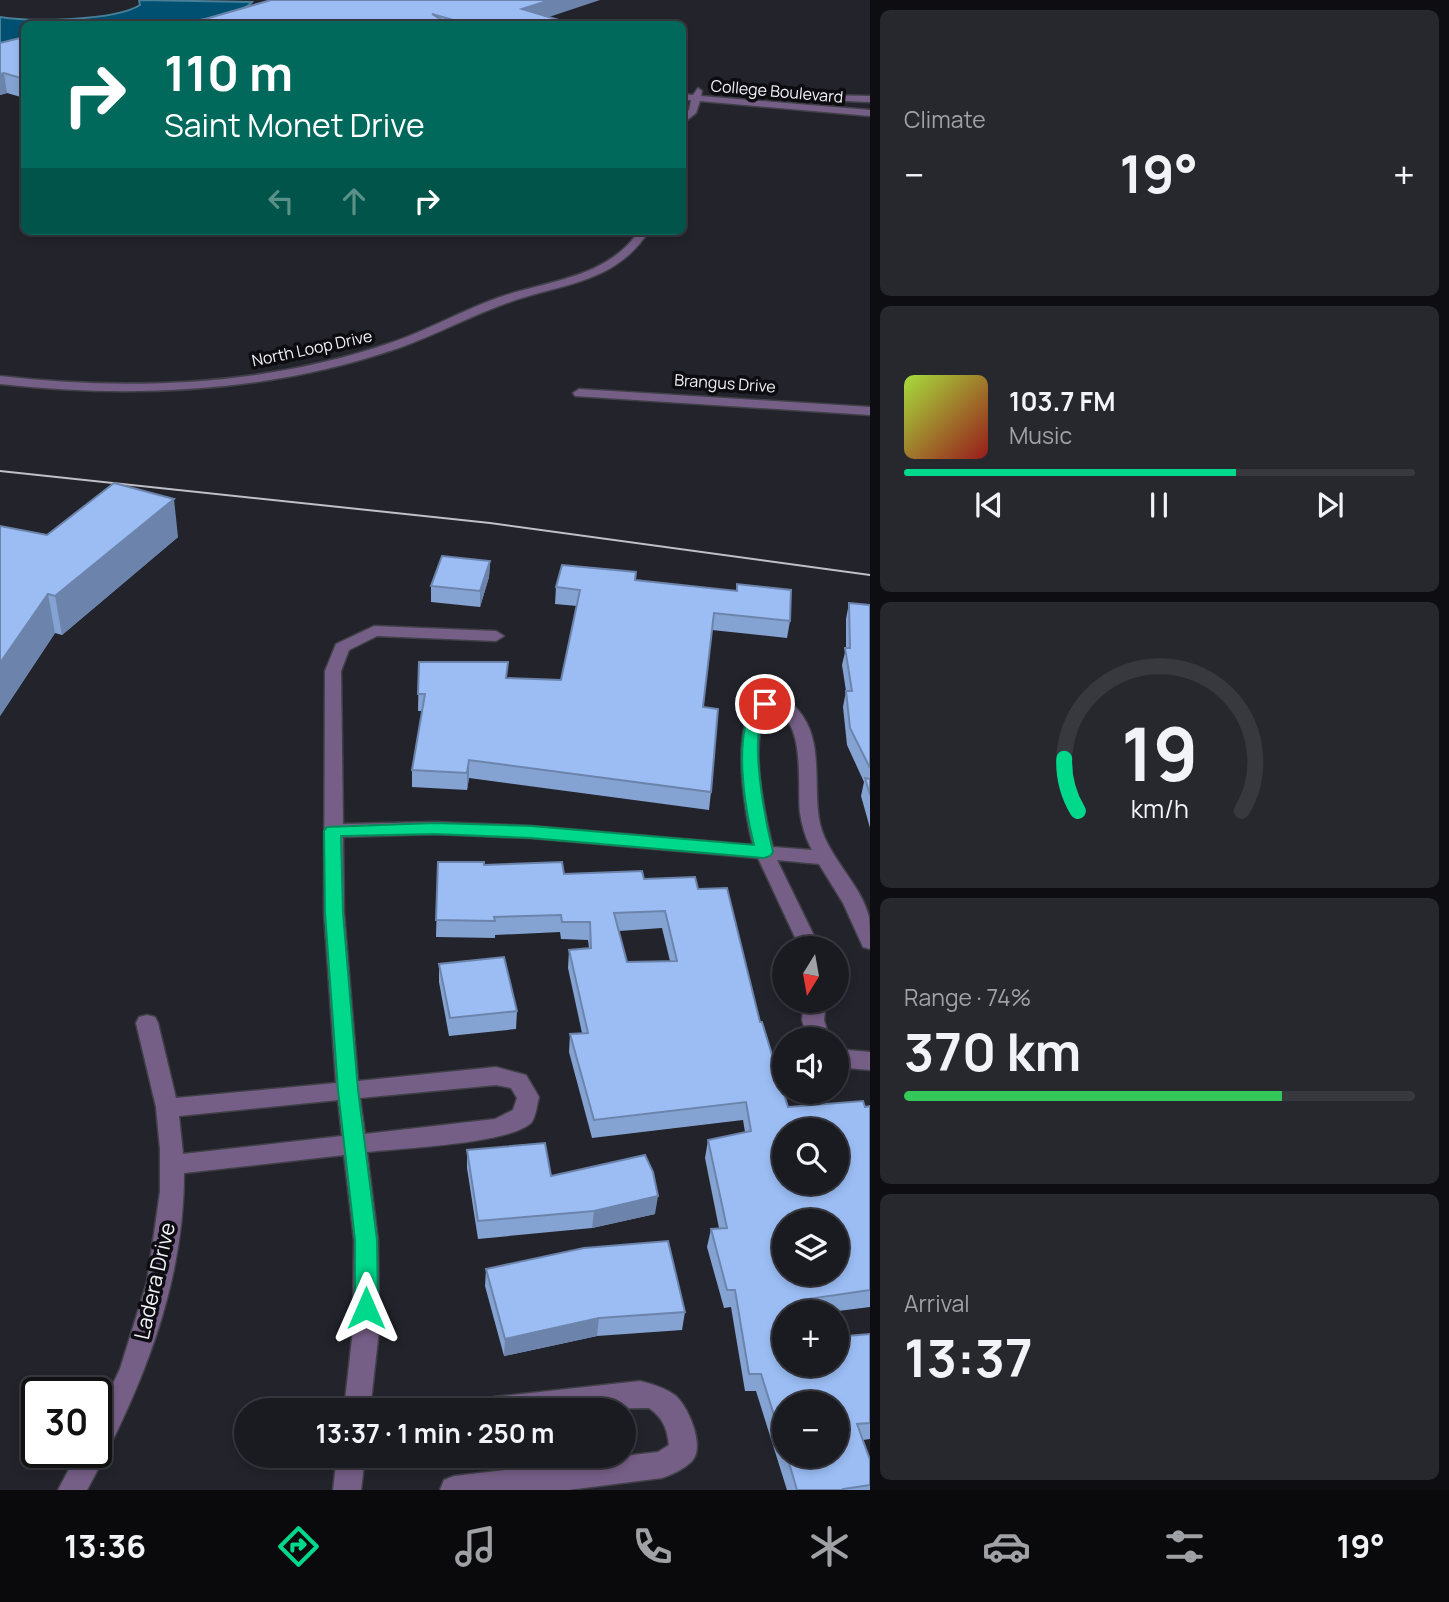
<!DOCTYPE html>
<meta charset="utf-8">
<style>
:root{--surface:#1a1a21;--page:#27272e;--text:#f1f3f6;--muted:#9fa1a5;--line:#38383f;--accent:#00d98c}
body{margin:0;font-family:Manrope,sans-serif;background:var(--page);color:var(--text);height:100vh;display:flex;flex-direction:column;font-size:26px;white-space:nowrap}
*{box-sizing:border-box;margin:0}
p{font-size:23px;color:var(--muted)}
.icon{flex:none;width:38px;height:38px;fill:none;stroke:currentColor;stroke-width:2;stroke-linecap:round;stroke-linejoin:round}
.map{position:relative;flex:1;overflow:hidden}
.drawer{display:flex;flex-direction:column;gap:10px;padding:10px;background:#0e0e12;width:579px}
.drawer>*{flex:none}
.hud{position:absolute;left:21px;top:21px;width:665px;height:214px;border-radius:10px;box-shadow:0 4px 10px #0003,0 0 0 2px var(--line);background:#00695c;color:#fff;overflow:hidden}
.needle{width:46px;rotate:191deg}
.buttons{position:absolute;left:772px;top:936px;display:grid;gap:14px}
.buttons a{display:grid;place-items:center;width:77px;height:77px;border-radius:50%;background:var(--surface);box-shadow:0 4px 10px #0003,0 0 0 2px var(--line);font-size:35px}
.speed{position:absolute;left:21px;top:1377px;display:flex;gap:14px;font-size:35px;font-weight:700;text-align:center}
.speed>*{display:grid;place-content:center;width:91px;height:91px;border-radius:50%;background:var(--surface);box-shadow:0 4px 10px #0003,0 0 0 2px var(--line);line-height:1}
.speed .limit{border:4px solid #111;border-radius:10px;background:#fff;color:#111}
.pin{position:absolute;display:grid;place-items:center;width:60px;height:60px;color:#fff;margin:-30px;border:4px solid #fff;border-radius:50%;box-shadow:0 2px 7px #0007}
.me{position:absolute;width:77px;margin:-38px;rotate:0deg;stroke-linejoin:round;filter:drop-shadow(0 0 5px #0008)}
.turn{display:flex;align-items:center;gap:24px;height:147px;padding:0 28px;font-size:32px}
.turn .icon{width:91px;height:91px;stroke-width:2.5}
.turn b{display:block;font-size:49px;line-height:60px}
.lanes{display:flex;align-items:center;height:66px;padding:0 28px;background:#0003;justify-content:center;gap:35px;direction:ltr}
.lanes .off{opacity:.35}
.big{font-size:52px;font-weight:700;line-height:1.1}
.drawer .widget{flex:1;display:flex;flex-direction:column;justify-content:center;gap:10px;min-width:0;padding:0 24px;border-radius:10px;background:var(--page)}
.drawer .dial{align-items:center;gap:0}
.dial svg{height:182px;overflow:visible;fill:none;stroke:var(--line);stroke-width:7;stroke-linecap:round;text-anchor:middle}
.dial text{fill:var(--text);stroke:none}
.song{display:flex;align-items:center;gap:21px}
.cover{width:84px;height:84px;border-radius:10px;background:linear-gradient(135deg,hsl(80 70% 55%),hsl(0 70% 35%))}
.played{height:7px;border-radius:4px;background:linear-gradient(90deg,var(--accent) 65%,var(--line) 65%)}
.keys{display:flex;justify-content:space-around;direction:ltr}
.heat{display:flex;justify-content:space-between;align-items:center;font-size:38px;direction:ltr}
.charge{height:10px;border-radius:5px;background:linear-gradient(90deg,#34c759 74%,var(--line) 0)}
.trip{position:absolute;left:234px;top:1398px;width:402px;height:70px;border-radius:35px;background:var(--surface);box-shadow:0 4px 10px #0003,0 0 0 2px var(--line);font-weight:700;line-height:70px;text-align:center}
.tabs{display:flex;height:112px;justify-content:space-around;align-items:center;background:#0a0a0d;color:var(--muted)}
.tabs .icon{width:49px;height:49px}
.tabs .active{color:var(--accent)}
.tabs b{font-size:32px;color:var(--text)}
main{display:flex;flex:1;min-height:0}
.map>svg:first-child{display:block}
.water{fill:#005071;stroke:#488099;stroke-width:2}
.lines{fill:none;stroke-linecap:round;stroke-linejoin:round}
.minor-casing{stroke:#404048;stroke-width:3}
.minor{fill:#765f87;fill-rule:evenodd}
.tram{stroke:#c0c0c7;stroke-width:2}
.wall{fill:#85a3d2;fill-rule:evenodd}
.shaded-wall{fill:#6c84ab}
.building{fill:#9bbdf4;stroke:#6c84ab;stroke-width:2;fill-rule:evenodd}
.route{fill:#00d98c;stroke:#008d5b;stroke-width:2}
.labels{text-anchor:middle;stroke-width:7;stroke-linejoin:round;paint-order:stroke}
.far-street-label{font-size:16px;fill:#f1f1f7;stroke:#0d0d11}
.near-street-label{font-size:21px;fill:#f1f1f7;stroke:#0d0d11}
</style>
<main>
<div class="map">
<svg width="870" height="1490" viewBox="0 0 870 1490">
<rect width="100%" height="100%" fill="#23232c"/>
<path class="water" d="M139 0 252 2C226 32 67 24 24 24V42L0 47V17C30 22 115 21 140 5Z"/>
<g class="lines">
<g class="minor-casing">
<g id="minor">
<path d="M698 88 702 91 701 96 870 110V116L700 101 696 113 682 124V116L689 110 691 100H682V94L693 95Z"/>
<path d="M824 95 870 96V102L821 100Z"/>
<path d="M639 231H649C614 285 561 283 507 303 470 316 436 335 399 348 271 392 134 399 0 384V376C131 391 264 386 390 343 429 330 464 309 503 296 552 280 608 277 639 231Z"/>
<path d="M579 389 870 407V415L575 396 573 393Z"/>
<path d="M374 626 496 631 504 636 496 641 377 636 349 650 341 671 343 824 435 822 531 826 753 845C745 817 725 703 769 699 779 698 792 703 798 710 825 740 812 788 820 824 829 859 861 884 869 917 870 927 870 939 870 949L863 947 843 903 819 864 777 860 820 948H800L758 858 531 838 435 834 343 837 344 913 358 1081 496 1067 526 1075 539 1097C537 1104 536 1117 531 1123 508 1144 401 1148 367 1152L378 1240 379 1330 370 1410H344L353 1330 354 1240 344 1155 184 1173C184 1288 140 1392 87 1490H58L78 1452H96V1419L120 1369 147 1282 160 1192V1149L156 1107 136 1023 139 1017 147 1015 155 1017 158 1023 176 1098 336 1083 324 913 325 671 336 644ZM771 709C807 718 797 785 800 813 802 826 806 839 812 850L773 847 771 840C764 810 747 732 771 709ZM496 1085 511 1088 517 1098 513 1110 495 1119 365 1134 360 1098ZM338 1100 342 1136 183 1154 179 1116Z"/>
<path d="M804 1001H826L824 1020 830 1040H808L802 1020Z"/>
<path d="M836 1049 870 1052V1070L836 1067Z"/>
<path d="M640 1381C652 1384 666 1388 676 1396 689 1408 706 1448 691 1462 684 1469 671 1475 662 1478L568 1490H440L444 1480 454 1476 658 1452 669 1445C667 1428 663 1418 649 1408L481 1410 485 1401 494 1397Z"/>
<path d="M337 1456H365L361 1490H333Z"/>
</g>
</g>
<use href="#minor" class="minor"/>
<path class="tram" d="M0 471 490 523 870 575"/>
</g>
<g class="wall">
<path d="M271 0 548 17 572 24H188Z"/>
<path d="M24 37V98L7 93 0 95V43Z"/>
<path d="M0 526 47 535 178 537 62 635 55 633 0 716Z"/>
<path d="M490 561 489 577 480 607 431 602V586Z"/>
<path d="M636 572 635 580 790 621 787 638 712 630 703 707 711 792 709 810 469 778 467 790 412 787V770L422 711H418L419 662 507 678 561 680 577 606 555 604 556 587Z"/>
<path d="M849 603 870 605V828L861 796 864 782 847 745 843 707 846 691 842 665 846 648V619Z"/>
<path d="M438 862 484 865 564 874 644 879 698 889 760 1022 788 1107 870 1106V1307L830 1312H784V1365L870 1334V1439L863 1440 870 1460V1490H787L756 1391H745L731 1307 724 1308 707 1247 711 1229 719 1228 705 1158 708 1140 745 1132 743 1120 592 1138 569 1052 570 1034 582 1033 568 968 569 950 589 948 588 940 561 939 560 932 495 935V938L436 937ZM662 928 670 961 627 962 619 931ZM784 1404 836 1456H784Z"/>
<path d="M439 964 517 1011 516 1029 449 1036 439 982Z"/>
<path d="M467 1150 551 1176 655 1214 592 1228 478 1239 467 1168Z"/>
<path d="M486 1269 685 1312 682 1330 597 1336 504 1356 485 1286Z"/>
</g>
<g class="shaded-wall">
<path d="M550 0H600L528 24 522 9Z"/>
<path d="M4 73 7 93 0 95V74Z"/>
<path d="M174 499 178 537 62 635 55 596Z"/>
<path d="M490 561 489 577 480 607V591Z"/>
<path d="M48 594 55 633 0 716V663Z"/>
<path d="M469 760V778L467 790V773Z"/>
<path d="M658 1196 655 1214 592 1228 594 1211Z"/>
<path d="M599 1318 597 1336 504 1356 505 1339Z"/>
</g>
<g class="building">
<path d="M271 0H550L522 9 572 24H467L432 14 448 24H188Z"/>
<path d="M24 37V79L4 73 0 74V43Z"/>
<path d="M114 483 174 499 55 596 48 594 0 663V526L47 535Z"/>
<path d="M442 556 490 561 480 591 431 586Z"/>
<path d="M562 565 636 572 635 580 737 591V584L791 590 790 621 714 613 703 707 718 709 711 792 469 760 467 773 412 770 425 694H418L419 662H508L506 678 561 680 580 590 556 587Z"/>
<path d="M849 603 870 605V768L850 728 846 691H852L845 648H850Z"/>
<path d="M865 778 870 779V795Z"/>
<path d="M438 862H484V865L562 862 564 874 642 871 644 879 695 877 698 889 727 888 760 1022H762L788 1107 863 1101 865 1107 870 1106V1290L801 1300 802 1312H784V1365H836V1337L870 1334V1423L857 1424 870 1460V1485L843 1489V1490H797L787 1456H836V1404H784V1447L761 1374H749L735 1290H727L711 1229 727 1228 708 1140 751 1131 746 1102 594 1120 570 1034 588 1033 569 950 591 948 590 922H562L561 915 494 917 495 921 436 920ZM665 911 677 961 627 962 614 913ZM784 1130H836V1183H784ZM784 1222H836V1274H784Z"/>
<path d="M504 957 517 1011 450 1018 439 964Z"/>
<path d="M545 1143 551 1176 645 1155 653 1172 658 1196 594 1211 478 1221 467 1150Z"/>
<path d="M668 1241 685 1312 599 1318 505 1339 486 1269 584 1248Z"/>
</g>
<path class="route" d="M765 700 773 704C771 707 767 709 765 712 748 736 766 824 773 852L770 856 764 858 531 838 435 834 341 836 343 913 358 1090 377 1240 378 1308 374 1315 366 1318 358 1315 355 1308V1240L338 1090 325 913 324 831 327 827 435 823 531 826 754 845C745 809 733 739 753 706Z"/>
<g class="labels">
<g class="far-street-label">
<text transform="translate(777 91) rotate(5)" y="6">College Boulevard</text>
<text transform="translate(312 348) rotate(-12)" y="6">North Loop Drive</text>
<text transform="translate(725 383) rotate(4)" y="6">Brangus Drive</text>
</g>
<g class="near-street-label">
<text transform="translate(155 1281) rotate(-77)" y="7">Ladera Drive</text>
</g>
</g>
</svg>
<div class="buttons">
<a><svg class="needle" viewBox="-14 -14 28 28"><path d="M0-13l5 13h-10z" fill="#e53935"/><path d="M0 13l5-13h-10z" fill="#9fa1a5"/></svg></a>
<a><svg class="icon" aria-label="sound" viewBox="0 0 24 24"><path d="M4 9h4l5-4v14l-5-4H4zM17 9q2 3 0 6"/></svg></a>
<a><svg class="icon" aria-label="search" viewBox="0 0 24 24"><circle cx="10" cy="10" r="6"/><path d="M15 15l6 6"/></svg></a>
<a><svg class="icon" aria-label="layers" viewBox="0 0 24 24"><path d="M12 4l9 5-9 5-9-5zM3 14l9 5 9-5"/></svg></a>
<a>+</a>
<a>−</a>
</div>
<div class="speed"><div class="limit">30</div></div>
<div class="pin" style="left:765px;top:704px;background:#d93025"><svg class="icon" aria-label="arrive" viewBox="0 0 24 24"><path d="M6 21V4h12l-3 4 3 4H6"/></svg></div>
<svg class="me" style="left:366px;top:1308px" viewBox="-20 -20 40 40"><path d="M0-17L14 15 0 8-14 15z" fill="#00d98c" stroke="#fff" stroke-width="4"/></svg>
<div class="trip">13:37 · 1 min · 250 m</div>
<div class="hud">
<div class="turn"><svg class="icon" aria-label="right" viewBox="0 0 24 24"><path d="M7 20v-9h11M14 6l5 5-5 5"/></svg><div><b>110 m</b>Saint Monet Drive</div></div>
<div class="lanes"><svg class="icon off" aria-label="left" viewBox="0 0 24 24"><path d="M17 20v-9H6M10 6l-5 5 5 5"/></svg><svg class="icon off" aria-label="ahead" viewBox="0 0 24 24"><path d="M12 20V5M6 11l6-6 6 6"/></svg><svg class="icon" aria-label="right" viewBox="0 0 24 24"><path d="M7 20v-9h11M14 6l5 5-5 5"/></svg></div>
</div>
</div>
<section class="drawer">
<div class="widget"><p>Climate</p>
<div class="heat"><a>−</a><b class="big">19°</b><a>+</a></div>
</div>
<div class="widget">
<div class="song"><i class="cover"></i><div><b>103.7 FM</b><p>Music</p></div></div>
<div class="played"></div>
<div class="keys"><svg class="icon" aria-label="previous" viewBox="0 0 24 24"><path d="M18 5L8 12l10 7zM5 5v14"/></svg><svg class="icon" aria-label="pause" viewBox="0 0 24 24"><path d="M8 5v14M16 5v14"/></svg><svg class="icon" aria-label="next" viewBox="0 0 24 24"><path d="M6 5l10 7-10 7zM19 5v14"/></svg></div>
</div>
<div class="widget dial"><svg viewBox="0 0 100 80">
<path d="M14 69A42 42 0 1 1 86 69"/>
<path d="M14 69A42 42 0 0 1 8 46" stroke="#00d98c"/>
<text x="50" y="56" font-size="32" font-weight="700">19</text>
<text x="50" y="72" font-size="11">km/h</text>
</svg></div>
<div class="widget"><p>Range · 74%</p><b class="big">370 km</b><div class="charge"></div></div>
<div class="widget"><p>Arrival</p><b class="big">13:37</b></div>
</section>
</main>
<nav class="tabs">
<b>13:36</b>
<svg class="icon active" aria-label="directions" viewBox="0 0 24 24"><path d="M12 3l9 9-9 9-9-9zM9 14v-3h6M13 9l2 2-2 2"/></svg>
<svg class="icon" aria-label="music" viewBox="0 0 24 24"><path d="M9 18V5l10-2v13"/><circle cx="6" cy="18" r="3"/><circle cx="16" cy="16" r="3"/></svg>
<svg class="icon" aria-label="phone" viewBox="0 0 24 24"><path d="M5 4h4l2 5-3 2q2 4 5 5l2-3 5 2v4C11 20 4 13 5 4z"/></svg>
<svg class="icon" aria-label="climate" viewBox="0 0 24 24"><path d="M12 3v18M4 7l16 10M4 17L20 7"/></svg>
<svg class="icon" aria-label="car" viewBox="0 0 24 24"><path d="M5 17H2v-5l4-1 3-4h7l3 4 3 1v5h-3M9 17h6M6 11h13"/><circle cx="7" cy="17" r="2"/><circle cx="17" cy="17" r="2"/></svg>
<svg class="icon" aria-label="filters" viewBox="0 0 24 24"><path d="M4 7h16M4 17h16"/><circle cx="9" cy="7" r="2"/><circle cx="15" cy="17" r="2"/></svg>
<b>19°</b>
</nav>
